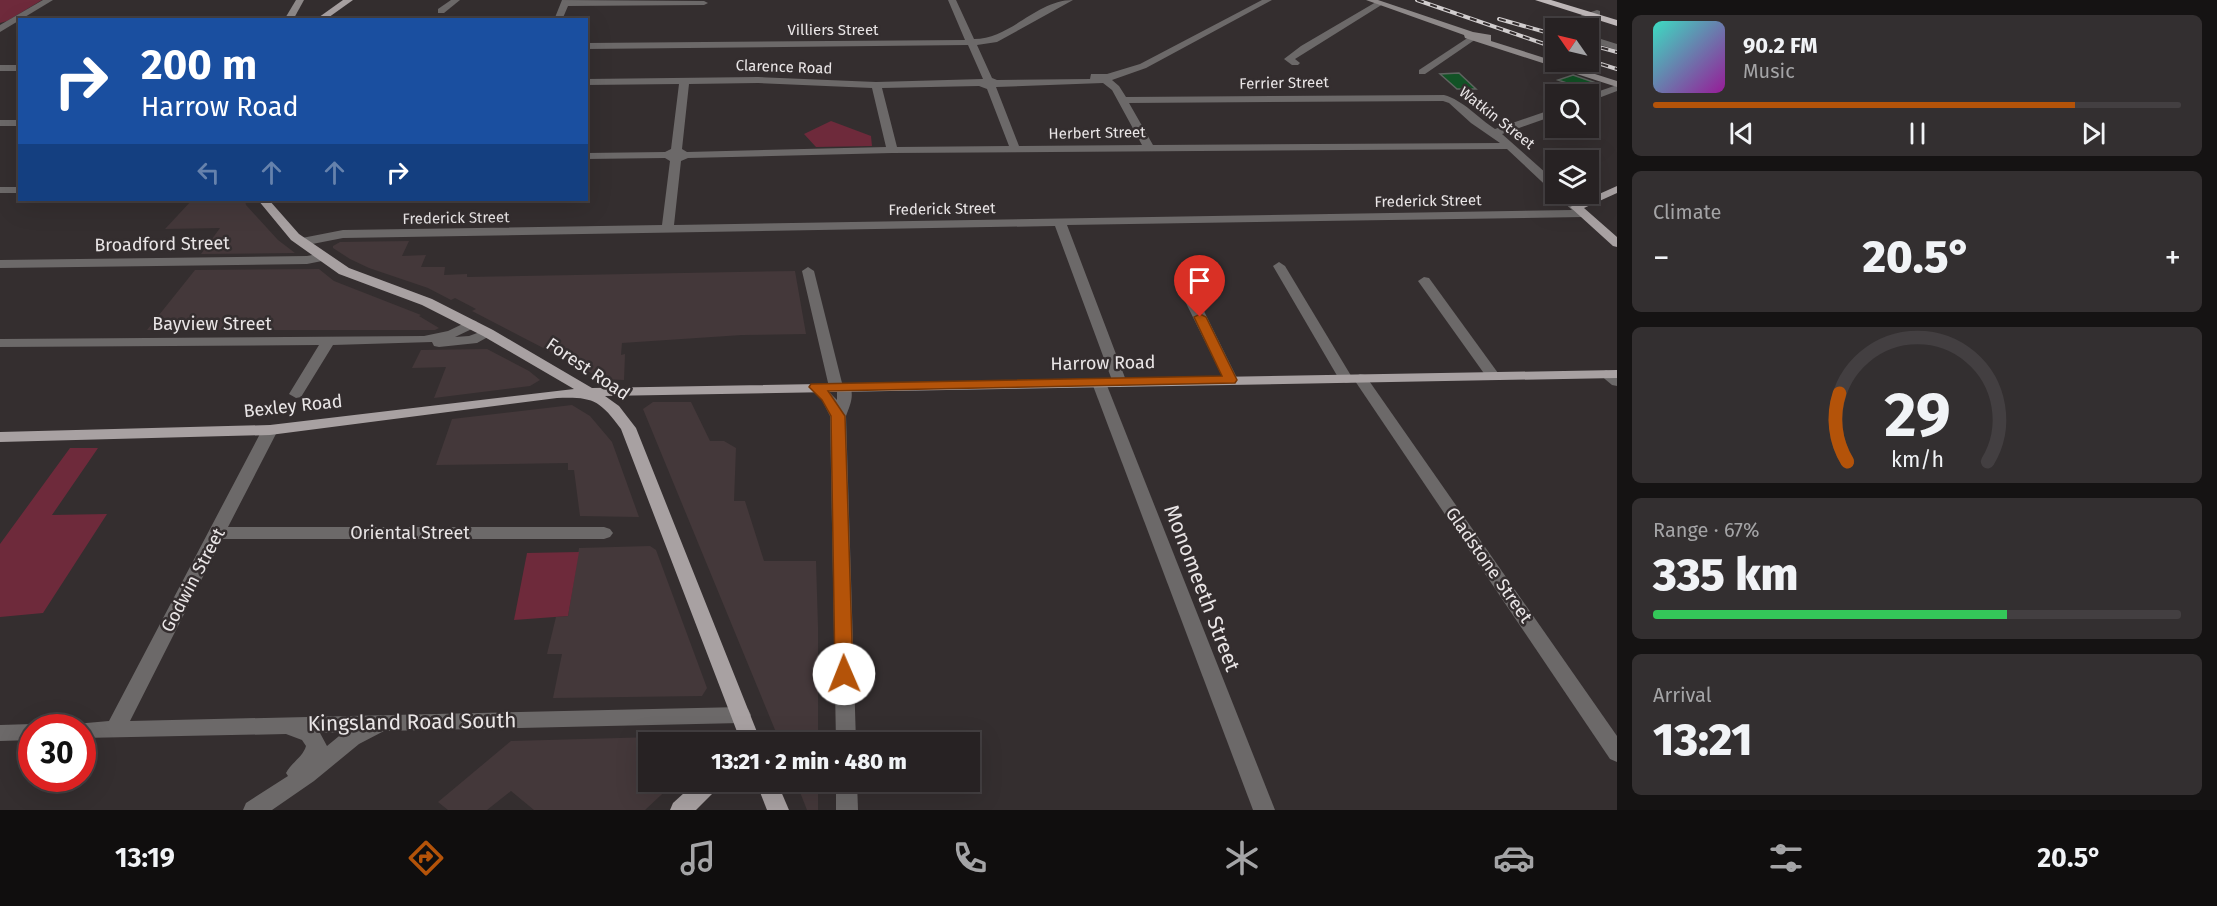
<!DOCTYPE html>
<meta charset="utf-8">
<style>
:root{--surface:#272223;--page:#332f30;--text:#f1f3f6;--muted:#a4a4a6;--line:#433f41;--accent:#b45309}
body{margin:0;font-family:"Fira Sans",sans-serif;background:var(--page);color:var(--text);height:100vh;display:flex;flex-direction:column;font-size:22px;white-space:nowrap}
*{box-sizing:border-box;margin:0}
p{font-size:20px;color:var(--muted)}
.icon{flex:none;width:33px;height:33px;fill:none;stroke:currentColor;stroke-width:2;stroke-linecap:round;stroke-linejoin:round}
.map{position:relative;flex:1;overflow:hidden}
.sheet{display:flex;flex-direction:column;gap:15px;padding:15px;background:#151313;width:600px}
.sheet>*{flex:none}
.banner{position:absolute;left:18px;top:18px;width:570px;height:183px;border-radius:0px;box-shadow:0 6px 24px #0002,0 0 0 2px var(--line);background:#1a4fa0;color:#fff;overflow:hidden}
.needle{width:39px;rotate:304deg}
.fabs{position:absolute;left:1545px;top:18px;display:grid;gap:12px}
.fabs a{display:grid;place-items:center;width:54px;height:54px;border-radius:0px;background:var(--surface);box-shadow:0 6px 24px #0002,0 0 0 2px var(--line);font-size:30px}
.speed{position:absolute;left:18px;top:714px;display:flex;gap:12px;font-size:30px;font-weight:700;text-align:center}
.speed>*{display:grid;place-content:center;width:78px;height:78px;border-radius:50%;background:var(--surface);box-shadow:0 6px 24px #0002,0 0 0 2px var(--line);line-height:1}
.speed .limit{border:9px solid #d22;background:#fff;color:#111}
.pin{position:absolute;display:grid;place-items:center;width:51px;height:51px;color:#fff;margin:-62px -26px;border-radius:50% 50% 50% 0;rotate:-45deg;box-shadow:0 0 6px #0007}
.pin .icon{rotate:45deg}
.me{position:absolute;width:66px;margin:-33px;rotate:359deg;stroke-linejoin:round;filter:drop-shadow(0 0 4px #0008)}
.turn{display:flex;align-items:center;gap:21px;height:126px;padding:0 24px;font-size:27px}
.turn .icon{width:78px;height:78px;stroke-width:2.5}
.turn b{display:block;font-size:42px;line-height:51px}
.lanes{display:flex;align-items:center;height:57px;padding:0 24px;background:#0003;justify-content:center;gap:30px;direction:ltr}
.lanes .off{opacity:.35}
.big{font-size:45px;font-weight:800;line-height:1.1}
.sheet .widget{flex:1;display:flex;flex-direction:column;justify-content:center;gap:9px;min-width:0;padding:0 21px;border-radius:9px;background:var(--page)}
.sheet .dial{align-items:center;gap:0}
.dial svg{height:156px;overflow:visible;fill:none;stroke:var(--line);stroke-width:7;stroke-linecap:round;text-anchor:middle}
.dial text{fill:var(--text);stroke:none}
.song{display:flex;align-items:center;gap:18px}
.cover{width:72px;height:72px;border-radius:9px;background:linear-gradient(135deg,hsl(170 70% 55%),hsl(300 70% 35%))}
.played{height:6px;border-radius:3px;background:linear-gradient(90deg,var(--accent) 80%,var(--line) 80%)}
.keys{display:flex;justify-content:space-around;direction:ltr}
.heat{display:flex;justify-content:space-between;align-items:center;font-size:33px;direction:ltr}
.charge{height:9px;border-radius:4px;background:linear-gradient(90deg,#34c759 67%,var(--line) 0)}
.trip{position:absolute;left:638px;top:732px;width:342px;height:60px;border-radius:0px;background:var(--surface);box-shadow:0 6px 24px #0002,0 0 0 2px var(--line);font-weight:800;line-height:60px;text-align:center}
.tab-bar{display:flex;height:96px;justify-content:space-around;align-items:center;background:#100e0e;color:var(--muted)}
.tab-bar .icon{width:42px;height:42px}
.tab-bar .active{color:var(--accent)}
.tab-bar b{font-size:27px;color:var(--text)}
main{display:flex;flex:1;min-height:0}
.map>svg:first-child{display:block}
.built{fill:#44383a}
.green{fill:#6e2a3b}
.building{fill:#125326;stroke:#5f6460;stroke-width:1.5}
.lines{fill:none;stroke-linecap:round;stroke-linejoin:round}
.street{fill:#6c6969;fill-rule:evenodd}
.secondary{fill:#8e8989;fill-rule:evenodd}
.primary{fill:#a8a1a2;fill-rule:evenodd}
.highway{fill:#bfb8b9;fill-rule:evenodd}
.rail-casing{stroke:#d2cecf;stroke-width:4}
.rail{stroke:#342e2f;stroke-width:2;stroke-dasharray:7;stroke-linecap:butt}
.route{fill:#b45309;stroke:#753606;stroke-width:1.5}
.labels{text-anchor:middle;stroke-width:5;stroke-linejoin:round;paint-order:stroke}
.far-street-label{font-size:15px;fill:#e9e5e6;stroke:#342e2f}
.street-label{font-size:18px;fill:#e9e5e6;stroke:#342e2f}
.near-street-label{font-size:21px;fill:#e9e5e6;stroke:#342e2f}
</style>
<main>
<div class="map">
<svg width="1617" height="810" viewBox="0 0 1617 810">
<rect width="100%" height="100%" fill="#342e2f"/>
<g class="built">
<path d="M192 200H245L246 205 278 240 295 253 201 254 220 228 165 229Z"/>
<path d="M409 241 402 256 426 255 421 267H445L444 275 467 274V277L795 271 806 334 742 335 622 343 621 355 625 354 624 380 603 379 472 311 476 309 455 298 451 300 428 288 369 268 350 259 333 248V246L340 242Z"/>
<path d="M319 269 334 281 421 315 419 316 439 328 435 330H147L195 270Z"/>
<path d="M487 349 529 371 540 380 530 386 434 398 446 367 412 368 421 350Z"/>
<path d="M653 402H691L710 441H724L736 448 734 501H745L764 561H816L818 627V742H780L643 409Z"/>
<path d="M572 405 590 416 612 442 639 517 580 516 574 470H568V463L436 465 452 419Z"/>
<path d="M650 546 656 550 707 688 702 696 553 698 562 654H547L556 617 568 616 579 548Z"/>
<path d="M691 736 695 742H648V782H675L645 810H534L511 791 487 810H448L438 802 511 741Z"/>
<path d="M796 782H818V810H807Z"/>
</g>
<g class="green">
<path d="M0 0H42L7 21 0 23Z"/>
<path d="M831 121 871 136 872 146 816 147 804 134Z"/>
<path d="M70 448H98L52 515 107 514 43 613 0 617V544Z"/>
<path d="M579 552 568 616 514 620 527 553Z"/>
</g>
<g class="building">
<path d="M1459 73 1476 89H1457L1440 74Z"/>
<path d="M1573 75 1599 84 1584 89 1558 80Z"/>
</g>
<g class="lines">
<g class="street">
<path d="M43 0H53L0 32V25Z"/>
<path d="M451 0H460L444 13H438V9Z"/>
<path d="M562 0 704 1 708 3 704 5 568 6 562 20H554Z"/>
<path d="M948 0H956L974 39C1011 39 1036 0 1073 0L997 42 977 45 992 78 997 80 1090 79 1091 74H1107L1140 64 1262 0H1272L1146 68 1112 80 1119 86 1126 97 1444 95C1463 100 1478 118 1495 129L1556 108V115L1502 134 1556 182V194H1566L1580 205V210L1589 213 1583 217 1067 225 1127 383 1120 387 1113 383 1055 226 343 238 302 246 296 242 302 238 343 230 662 225 670 161 665 158 586 159V153L665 152 671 149 679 84 586 85V79L758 77 876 82 983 79 968 45 586 49V43L965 40ZM758 83 872 88 886 147 687 152 682 149 689 84ZM1103 83 1112 90 1142 145 1019 146 996 87ZM979 86 987 89 1009 146 897 147 882 88ZM1443 101 1449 103 1471 123 1500 143 1153 145 1129 103ZM1507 149 1572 210 674 225 681 161 688 158 892 153Z"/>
<path d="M1376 2 1383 4 1295 59 1300 63 1298 65H1292L1284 59 1301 46Z"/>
<path d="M1597 10 1600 11V15C1588 19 1578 29 1566 28L1582 15Z"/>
<path d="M1588 35 1617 44V50L1588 41Z"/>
<path d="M1469 37 1476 39 1425 74H1419V70Z"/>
<rect x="0" y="65" width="20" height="6"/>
<path d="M1617 85V91L1588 102V95Z"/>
<rect x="0" y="120" width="20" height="6"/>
<rect x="0" y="187" width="20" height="6"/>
<path d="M323 253 327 254 329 257 327 260 307 264 0 268V260L307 256Z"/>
<path d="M1279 262 1285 266 1353 379 1351 382 1346 383 1339 379 1273 266Z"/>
<path d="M808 267 814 271 842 383 849 384C855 395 850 405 846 416L856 742H836L830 416 822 400 809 387 811 384H821L837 400V391L831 390 829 387 802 271Z"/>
<path d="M1424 277 1429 278 1498 373 1500 376 1498 379H1488L1418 281Z"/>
<path d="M1191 295 1198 299 1238 380 1236 383 1231 384 1224 380 1184 299Z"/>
<path d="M471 320 476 321 478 324 476 327 455 337 469 336 488 329 495 333 477 343 439 347 434 346 432 342 333 345 301 397 296 398 289 394 319 345 0 347V339L424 336 448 331Z"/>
<path d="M1606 370 1617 375V386L1612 385 1599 374Z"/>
<path d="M1360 374 1365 375 1617 736V762L1610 759 1353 378Z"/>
<path d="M1099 379 1106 383 1275 810H1253L1092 383Z"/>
<path d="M270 425 278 430 228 527H604L610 529 613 533 610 537 604 539H222L130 721 741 707 748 709 751 715 748 721 741 723 384 731 359 744 314 781 272 810H243L246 803 288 776 286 773C291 763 303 757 306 746L302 740 286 734 82 738V728H73L75 724 109 721 262 430ZM344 732 327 746 320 733Z"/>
<path d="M32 724 40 728H32V740L0 741V725Z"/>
<path d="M836 782H857L858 810H836Z"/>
</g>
<g class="secondary">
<path d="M296 0H304L293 20H284Z"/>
<path d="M1366 0H1378L1473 32 1491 35V41L1617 81V87L1465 38 1464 35Z"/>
</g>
<g class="primary">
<path d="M343 0H353L325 20H315Z"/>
<path d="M1617 186V193L1584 208 1617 237V247L1613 246 1570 207Z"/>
<path d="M258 200H269L299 234 349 268 432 299 493 330 592 388 1617 370V378L605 396 619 406 636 428 761 742H741L621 429C599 399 592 397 557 398L270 435 0 442V432L270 425 574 389 483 336 422 305 339 274 291 240Z"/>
<path d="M696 782H721L718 788 696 810H670L673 803Z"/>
<path d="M756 782H777L789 810H767Z"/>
</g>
<path class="highway" d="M1535 0H1551L1617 20V26Z"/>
<g class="rail-casing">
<g id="rail">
<path d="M1417 0 1556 48"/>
<path d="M1499 19 1556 35"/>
<path d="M1588 44 1617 52"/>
<path d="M1588 60 1617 69"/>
</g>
</g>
<use href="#rail" class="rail"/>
</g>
<path class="route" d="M1200 314 1206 317 1237 380 1235 383 828 391 845 416 853 674 850 679 844 681 838 679 835 674 831 416 822 400 809 387 811 384 1222 376 1194 317Z"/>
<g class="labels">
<g class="far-street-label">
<text x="833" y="35">Villiers Street</text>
<text transform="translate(784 67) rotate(2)" y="5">Clarence Road</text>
<text transform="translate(1284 83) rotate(-1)" y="5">Ferrier Street</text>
<text transform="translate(1497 118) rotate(38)" y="5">Watkin Street</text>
<text transform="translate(1097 133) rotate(-1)" y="5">Herbert Street</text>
<text transform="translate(1428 201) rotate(-1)" y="5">Frederick Street</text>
<text transform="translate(942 209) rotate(-1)" y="5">Frederick Street</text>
<text transform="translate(456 218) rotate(-1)" y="5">Frederick Street</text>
</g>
<g class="street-label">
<text transform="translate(162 244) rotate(-1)" y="6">Broadford Street</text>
<text x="212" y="330">Bayview Street</text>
<text transform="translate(1103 363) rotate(-1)" y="6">Harrow Road</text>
<text transform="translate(588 369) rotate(34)" y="6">Forest Road</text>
<text transform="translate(293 406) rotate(-6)" y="6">Bexley Road</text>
<text x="410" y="539">Oriental Street</text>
<text transform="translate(1489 565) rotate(55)" y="6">Gladstone Street</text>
<text transform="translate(193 580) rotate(-62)" y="6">Godwin Street</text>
</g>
<g class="near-street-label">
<text transform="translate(1202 588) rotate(69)" y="7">Monomeeth Street</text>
<text transform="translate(412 722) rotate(-1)" y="7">Kingsland Road South</text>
</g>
</g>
</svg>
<div class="fabs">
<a><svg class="needle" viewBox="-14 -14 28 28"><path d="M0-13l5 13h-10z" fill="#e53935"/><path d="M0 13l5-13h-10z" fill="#a4a4a6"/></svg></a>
<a><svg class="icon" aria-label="search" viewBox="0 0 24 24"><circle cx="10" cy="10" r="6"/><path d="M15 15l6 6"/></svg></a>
<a><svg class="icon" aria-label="layers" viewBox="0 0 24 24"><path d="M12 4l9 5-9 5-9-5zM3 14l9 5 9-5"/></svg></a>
</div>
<div class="speed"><div class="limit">30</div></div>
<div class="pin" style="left:1200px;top:317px;background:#d93025"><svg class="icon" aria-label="arrive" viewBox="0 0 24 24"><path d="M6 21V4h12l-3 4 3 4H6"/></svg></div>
<svg class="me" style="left:844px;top:674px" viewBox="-20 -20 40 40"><circle r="19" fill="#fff"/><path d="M0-13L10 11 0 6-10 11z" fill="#b45309"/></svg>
<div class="trip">13:21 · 2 min · 480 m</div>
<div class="banner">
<div class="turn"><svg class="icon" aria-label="right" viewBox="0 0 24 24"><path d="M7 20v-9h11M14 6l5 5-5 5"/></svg><div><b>200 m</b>Harrow Road</div></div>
<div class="lanes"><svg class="icon off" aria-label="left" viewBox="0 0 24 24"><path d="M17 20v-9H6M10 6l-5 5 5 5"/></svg><svg class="icon off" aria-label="ahead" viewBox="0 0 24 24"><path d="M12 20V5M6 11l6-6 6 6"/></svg><svg class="icon off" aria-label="ahead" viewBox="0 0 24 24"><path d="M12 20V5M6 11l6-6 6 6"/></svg><svg class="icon" aria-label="right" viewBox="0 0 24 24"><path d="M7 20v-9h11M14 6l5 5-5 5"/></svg></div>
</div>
</div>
<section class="sheet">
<div class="widget">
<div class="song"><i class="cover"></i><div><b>90.2 FM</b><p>Music</p></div></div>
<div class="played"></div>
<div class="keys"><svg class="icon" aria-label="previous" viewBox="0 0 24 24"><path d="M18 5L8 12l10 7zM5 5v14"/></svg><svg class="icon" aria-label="pause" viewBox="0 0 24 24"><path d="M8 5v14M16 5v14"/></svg><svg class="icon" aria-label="next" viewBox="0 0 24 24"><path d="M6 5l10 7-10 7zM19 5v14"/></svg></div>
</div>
<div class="widget"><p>Climate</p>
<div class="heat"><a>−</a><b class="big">20.5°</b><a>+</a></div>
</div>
<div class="widget dial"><svg viewBox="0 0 100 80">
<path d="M14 69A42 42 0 1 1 86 69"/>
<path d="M14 69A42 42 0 0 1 10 34" stroke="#b45309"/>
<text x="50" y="56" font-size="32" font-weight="700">29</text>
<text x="50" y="72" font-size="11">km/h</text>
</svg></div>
<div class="widget"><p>Range · 67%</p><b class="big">335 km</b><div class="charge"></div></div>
<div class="widget"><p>Arrival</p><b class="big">13:21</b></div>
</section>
</main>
<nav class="tab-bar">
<b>13:19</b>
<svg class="icon active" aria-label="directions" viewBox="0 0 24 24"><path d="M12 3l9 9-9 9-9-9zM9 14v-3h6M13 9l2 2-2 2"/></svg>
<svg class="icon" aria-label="music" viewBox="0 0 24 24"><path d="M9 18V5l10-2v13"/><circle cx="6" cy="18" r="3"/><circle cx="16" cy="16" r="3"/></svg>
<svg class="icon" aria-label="phone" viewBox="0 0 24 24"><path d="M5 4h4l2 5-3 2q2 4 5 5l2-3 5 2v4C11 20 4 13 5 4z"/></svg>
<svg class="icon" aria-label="climate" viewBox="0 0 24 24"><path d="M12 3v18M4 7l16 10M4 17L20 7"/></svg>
<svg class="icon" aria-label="car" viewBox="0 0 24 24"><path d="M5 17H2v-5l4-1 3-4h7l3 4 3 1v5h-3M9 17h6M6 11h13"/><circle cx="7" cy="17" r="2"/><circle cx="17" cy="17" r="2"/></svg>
<svg class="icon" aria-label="filters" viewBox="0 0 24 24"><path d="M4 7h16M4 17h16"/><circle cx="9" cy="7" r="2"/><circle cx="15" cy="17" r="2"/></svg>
<b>20.5°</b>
</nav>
